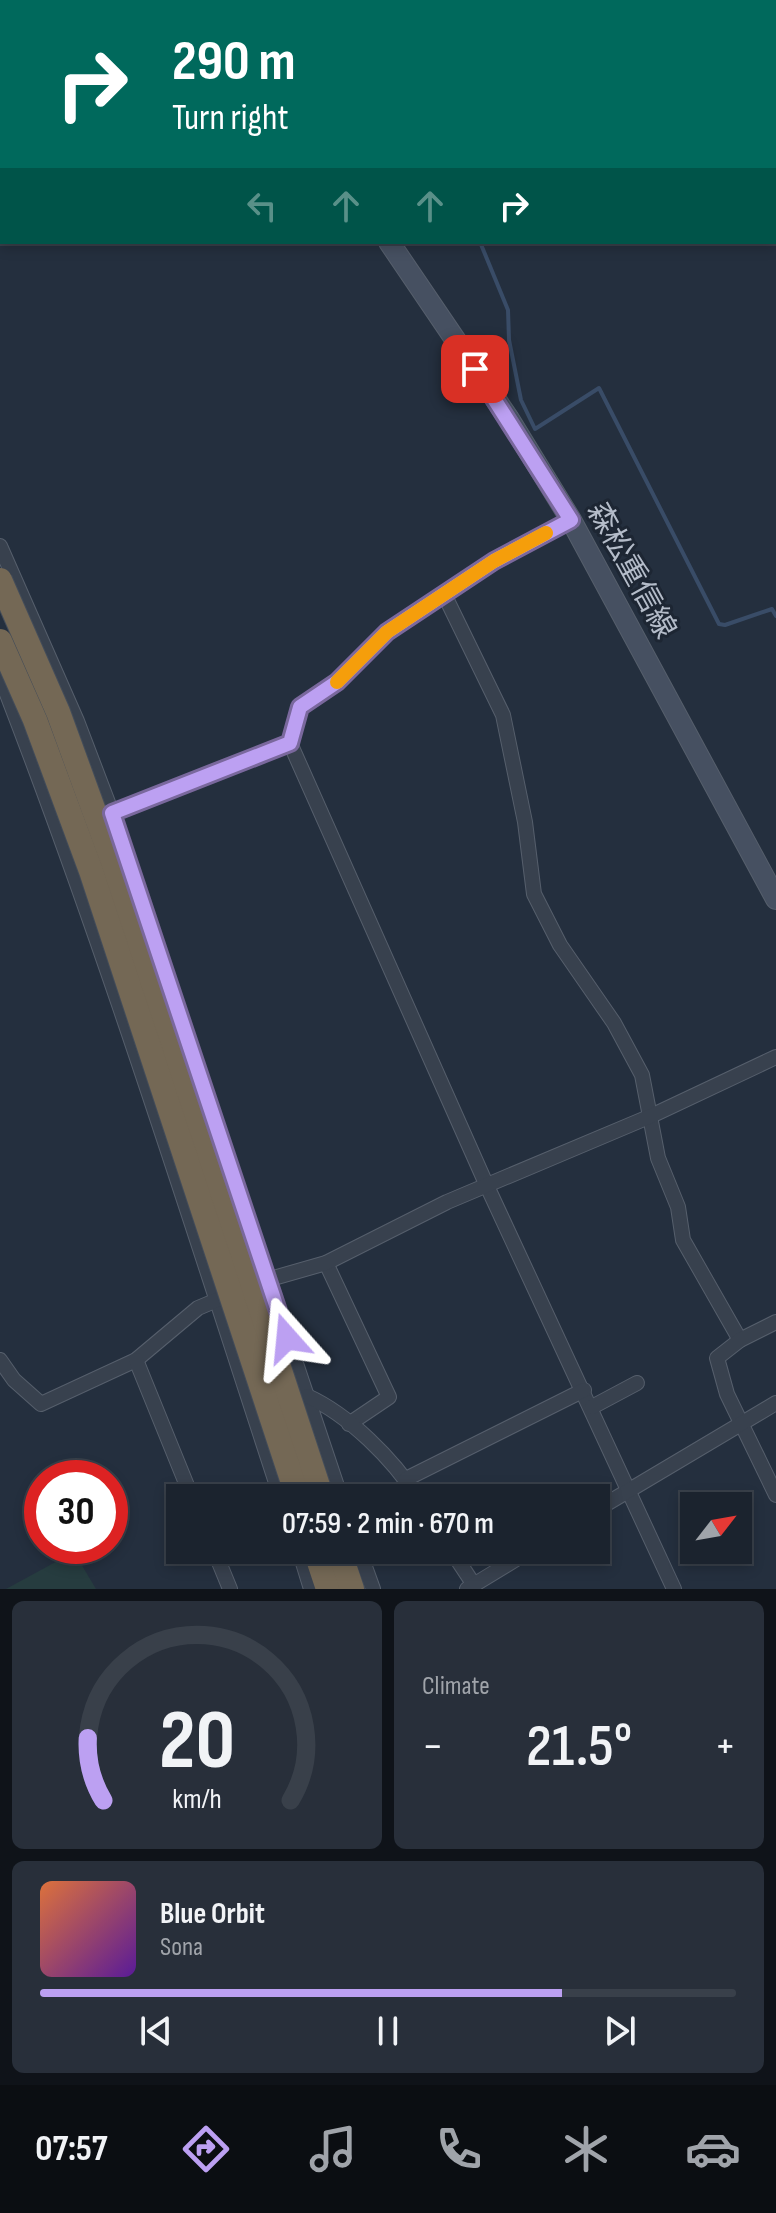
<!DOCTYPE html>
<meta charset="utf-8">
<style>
:root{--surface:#1b232e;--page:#282f3a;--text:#f1f3f6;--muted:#a0a4aa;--line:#39404a;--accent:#bca0f2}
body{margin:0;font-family:"Sofia Sans Condensed","Noto Sans JP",sans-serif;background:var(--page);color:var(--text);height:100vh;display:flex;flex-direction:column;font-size:30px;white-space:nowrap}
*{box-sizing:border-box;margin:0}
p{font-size:26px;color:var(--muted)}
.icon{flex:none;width:44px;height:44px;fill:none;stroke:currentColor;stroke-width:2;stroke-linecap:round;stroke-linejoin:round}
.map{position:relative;height:1589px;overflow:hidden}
.details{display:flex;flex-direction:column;gap:12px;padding:12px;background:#0f1319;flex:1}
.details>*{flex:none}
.guide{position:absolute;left:0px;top:0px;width:776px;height:244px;box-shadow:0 4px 12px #0003,0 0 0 2px var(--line);background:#00695c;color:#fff;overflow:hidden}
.needle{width:52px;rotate:59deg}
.buttons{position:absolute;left:680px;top:1492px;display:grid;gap:16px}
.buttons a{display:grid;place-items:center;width:72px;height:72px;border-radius:0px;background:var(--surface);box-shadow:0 4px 12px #0003,0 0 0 2px var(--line);font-size:40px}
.speed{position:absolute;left:24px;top:1460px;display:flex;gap:16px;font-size:40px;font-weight:700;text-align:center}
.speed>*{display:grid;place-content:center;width:104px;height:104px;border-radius:50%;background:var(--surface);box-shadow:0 4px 12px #0003,0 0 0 2px var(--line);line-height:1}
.speed .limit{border:12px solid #d22;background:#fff;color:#111}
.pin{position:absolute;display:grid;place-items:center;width:68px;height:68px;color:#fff;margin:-34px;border-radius:16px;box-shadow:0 4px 12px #0006}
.me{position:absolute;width:88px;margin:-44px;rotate:342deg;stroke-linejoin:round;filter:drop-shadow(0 0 6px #0008)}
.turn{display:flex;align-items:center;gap:28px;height:168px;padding:0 40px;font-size:36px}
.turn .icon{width:104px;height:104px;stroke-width:2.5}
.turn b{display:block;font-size:56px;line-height:68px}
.lanes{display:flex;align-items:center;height:76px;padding:0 40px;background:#0003;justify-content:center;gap:40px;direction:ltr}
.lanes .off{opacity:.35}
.big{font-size:60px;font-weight:600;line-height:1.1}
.details .card{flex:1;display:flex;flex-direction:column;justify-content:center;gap:12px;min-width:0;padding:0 28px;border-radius:12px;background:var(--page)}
.details .dial{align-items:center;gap:0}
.dial svg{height:208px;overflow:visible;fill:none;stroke:var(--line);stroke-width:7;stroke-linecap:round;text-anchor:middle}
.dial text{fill:var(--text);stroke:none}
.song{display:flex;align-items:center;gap:24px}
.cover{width:96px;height:96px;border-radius:12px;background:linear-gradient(135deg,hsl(20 70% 55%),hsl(270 70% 35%))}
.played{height:8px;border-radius:4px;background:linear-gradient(90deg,var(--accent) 75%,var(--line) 75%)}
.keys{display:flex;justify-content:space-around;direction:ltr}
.heat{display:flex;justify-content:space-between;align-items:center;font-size:44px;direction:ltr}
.details .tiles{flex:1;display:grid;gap:12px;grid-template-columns:1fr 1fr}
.card:last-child{grid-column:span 2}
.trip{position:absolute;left:166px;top:1484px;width:444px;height:80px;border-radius:0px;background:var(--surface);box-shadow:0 4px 12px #0003,0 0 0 2px var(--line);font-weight:600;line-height:80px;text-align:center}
.tab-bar{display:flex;height:128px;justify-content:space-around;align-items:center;background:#0b0e12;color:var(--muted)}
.tab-bar .icon{width:56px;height:56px}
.tab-bar .on{color:var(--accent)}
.tab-bar b{font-size:36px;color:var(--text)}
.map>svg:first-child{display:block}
.green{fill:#263c3f}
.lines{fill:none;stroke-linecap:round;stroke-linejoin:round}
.stream{stroke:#394c67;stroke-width:4}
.minor-casing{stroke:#565f6c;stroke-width:16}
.tertiary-casing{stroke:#565f6c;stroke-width:20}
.secondary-casing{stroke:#565f6c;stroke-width:22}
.motorway-casing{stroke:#434c59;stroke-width:26}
.minor{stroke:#38414e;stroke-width:14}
.tertiary{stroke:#38414e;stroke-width:18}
.secondary{stroke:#465061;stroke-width:20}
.motorway{stroke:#746855;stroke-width:24}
.motorway-bridge-casing{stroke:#434c59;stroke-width:26;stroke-linecap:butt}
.motorway-bridge{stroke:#746855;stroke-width:24}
.route-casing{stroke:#7a689d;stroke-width:20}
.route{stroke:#bca0f2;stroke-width:14}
.slow{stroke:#f59e0b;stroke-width:14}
.labels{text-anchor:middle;stroke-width:6;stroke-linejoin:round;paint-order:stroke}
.street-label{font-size:30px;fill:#b4bcc9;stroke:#1d2633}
</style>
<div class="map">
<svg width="776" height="1589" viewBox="0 0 776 1589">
<rect width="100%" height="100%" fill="#242f3e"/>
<path class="green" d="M74 1552 96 1589H6Z"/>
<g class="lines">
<g class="stream">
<path d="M360 0 361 2"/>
<path d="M480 242 508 310 509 340 521 400 535 429 599 388 719 624 725 625 772 609 776 616"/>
</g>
<g class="minor-casing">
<g id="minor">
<path d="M571 520 494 561 387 632 337 682 300 707 290 743 487 1186 674 1589"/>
<path d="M0 546 77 721 112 813 341 1498"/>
<path d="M444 594 503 715 525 822 534 894 560 945 614 1023 642 1075 658 1158 678 1207 683 1240 740 1340"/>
<path d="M0 676C105 946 191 1223 281 1498"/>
<path d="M112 813 290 743"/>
<path d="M326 1263 389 1397 349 1424"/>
<path d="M263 1281 326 1263 447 1202 651 1116 776 1057"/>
<path d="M776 1322 740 1340 717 1358 727 1394 776 1495"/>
<path d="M0 1360 14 1380 41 1404 136 1360 198 1308 236 1292"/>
<path d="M136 1360 192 1498"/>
<path d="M307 1396C349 1415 393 1459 418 1498"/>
<path d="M592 1407 637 1383"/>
<path d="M406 1479 584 1390"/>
<path d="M596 1510 776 1403"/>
<path d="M214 1550 230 1589"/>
<path d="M299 1550 311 1589"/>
<path d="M359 1550 373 1589"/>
<path d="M451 1550 474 1585"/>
<path d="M467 1589 531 1550"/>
</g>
</g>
<g class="tertiary-casing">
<g id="tertiary">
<path d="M176 2 180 0"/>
<path d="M0 100 2 99"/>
</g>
</g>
<g class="secondary-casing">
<g id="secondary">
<path d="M233 0 234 2"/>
<path d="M389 242 509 419 571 520 776 899"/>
</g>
</g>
<g class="motorway-casing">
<g id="motorway">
<path d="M315 1550 328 1589"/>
<path d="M339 1550 352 1589"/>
</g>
</g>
<use href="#minor" class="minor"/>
<use href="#tertiary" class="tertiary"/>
<use href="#secondary" class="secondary"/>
<use href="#motorway" class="motorway"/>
<g class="motorway-bridge-casing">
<g id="motorway-bridge">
<path d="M0 580 58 712 113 863 322 1498"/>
<path d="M0 641 35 720 91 871 298 1498"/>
</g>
</g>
<use href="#motorway-bridge" class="motorway-bridge"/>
</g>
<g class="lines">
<g class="route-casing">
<path id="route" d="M287 1338 112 813 290 743 300 707 337 682 387 632 494 561 571 520 475 369"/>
</g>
<use href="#route" class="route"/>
<path class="slow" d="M337 682 387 632 494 561 546 533"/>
</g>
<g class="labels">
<g class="street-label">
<text transform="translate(632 570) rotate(61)" y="10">森松重信線</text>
</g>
</g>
</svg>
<div class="buttons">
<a><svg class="needle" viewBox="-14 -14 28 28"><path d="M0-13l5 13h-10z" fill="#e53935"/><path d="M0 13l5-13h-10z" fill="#a0a4aa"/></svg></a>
</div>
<div class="speed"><div class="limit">30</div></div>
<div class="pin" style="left:475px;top:369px;background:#d93025"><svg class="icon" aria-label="arrive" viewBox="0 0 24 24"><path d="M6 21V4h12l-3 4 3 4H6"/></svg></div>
<svg class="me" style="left:287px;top:1338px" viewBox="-20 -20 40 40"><path d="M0-17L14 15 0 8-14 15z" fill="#bca0f2" stroke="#fff" stroke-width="4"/></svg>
<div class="trip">07:59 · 2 min · 670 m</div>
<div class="guide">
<div class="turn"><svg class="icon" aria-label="right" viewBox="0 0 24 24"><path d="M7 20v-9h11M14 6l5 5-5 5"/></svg><div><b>290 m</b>Turn right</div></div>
<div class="lanes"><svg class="icon off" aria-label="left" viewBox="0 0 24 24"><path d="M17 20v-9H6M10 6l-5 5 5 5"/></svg><svg class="icon off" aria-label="ahead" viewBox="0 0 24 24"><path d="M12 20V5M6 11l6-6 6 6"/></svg><svg class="icon off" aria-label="ahead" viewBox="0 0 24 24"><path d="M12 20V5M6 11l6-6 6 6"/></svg><svg class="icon" aria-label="right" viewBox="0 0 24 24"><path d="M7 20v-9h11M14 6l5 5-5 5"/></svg></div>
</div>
</div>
<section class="details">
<div class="tiles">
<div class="card dial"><svg viewBox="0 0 100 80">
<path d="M14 69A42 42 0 1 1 86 69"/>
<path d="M14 69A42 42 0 0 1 8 45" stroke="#bca0f2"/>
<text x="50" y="56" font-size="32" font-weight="700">20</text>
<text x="50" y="72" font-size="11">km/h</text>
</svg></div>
<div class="card"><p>Climate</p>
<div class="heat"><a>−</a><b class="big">21.5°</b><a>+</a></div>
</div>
<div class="card">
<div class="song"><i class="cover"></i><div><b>Blue Orbit</b><p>Sona</p></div></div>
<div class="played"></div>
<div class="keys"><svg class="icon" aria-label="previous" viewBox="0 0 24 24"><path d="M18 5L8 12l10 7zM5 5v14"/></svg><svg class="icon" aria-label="pause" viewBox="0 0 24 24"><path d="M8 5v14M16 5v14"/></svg><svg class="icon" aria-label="next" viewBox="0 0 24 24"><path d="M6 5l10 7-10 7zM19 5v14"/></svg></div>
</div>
</div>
</section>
<nav class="tab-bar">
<b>07:57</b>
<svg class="icon on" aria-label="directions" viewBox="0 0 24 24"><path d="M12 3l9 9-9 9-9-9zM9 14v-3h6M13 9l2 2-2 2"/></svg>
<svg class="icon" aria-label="music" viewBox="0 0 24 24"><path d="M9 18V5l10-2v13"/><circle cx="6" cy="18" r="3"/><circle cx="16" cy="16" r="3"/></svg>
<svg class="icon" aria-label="phone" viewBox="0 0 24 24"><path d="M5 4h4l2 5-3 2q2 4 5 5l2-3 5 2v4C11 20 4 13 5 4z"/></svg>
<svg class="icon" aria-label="climate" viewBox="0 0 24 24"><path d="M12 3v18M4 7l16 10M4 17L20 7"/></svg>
<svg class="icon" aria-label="car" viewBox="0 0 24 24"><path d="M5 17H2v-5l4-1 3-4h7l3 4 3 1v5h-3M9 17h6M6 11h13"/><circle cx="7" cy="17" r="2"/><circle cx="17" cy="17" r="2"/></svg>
</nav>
